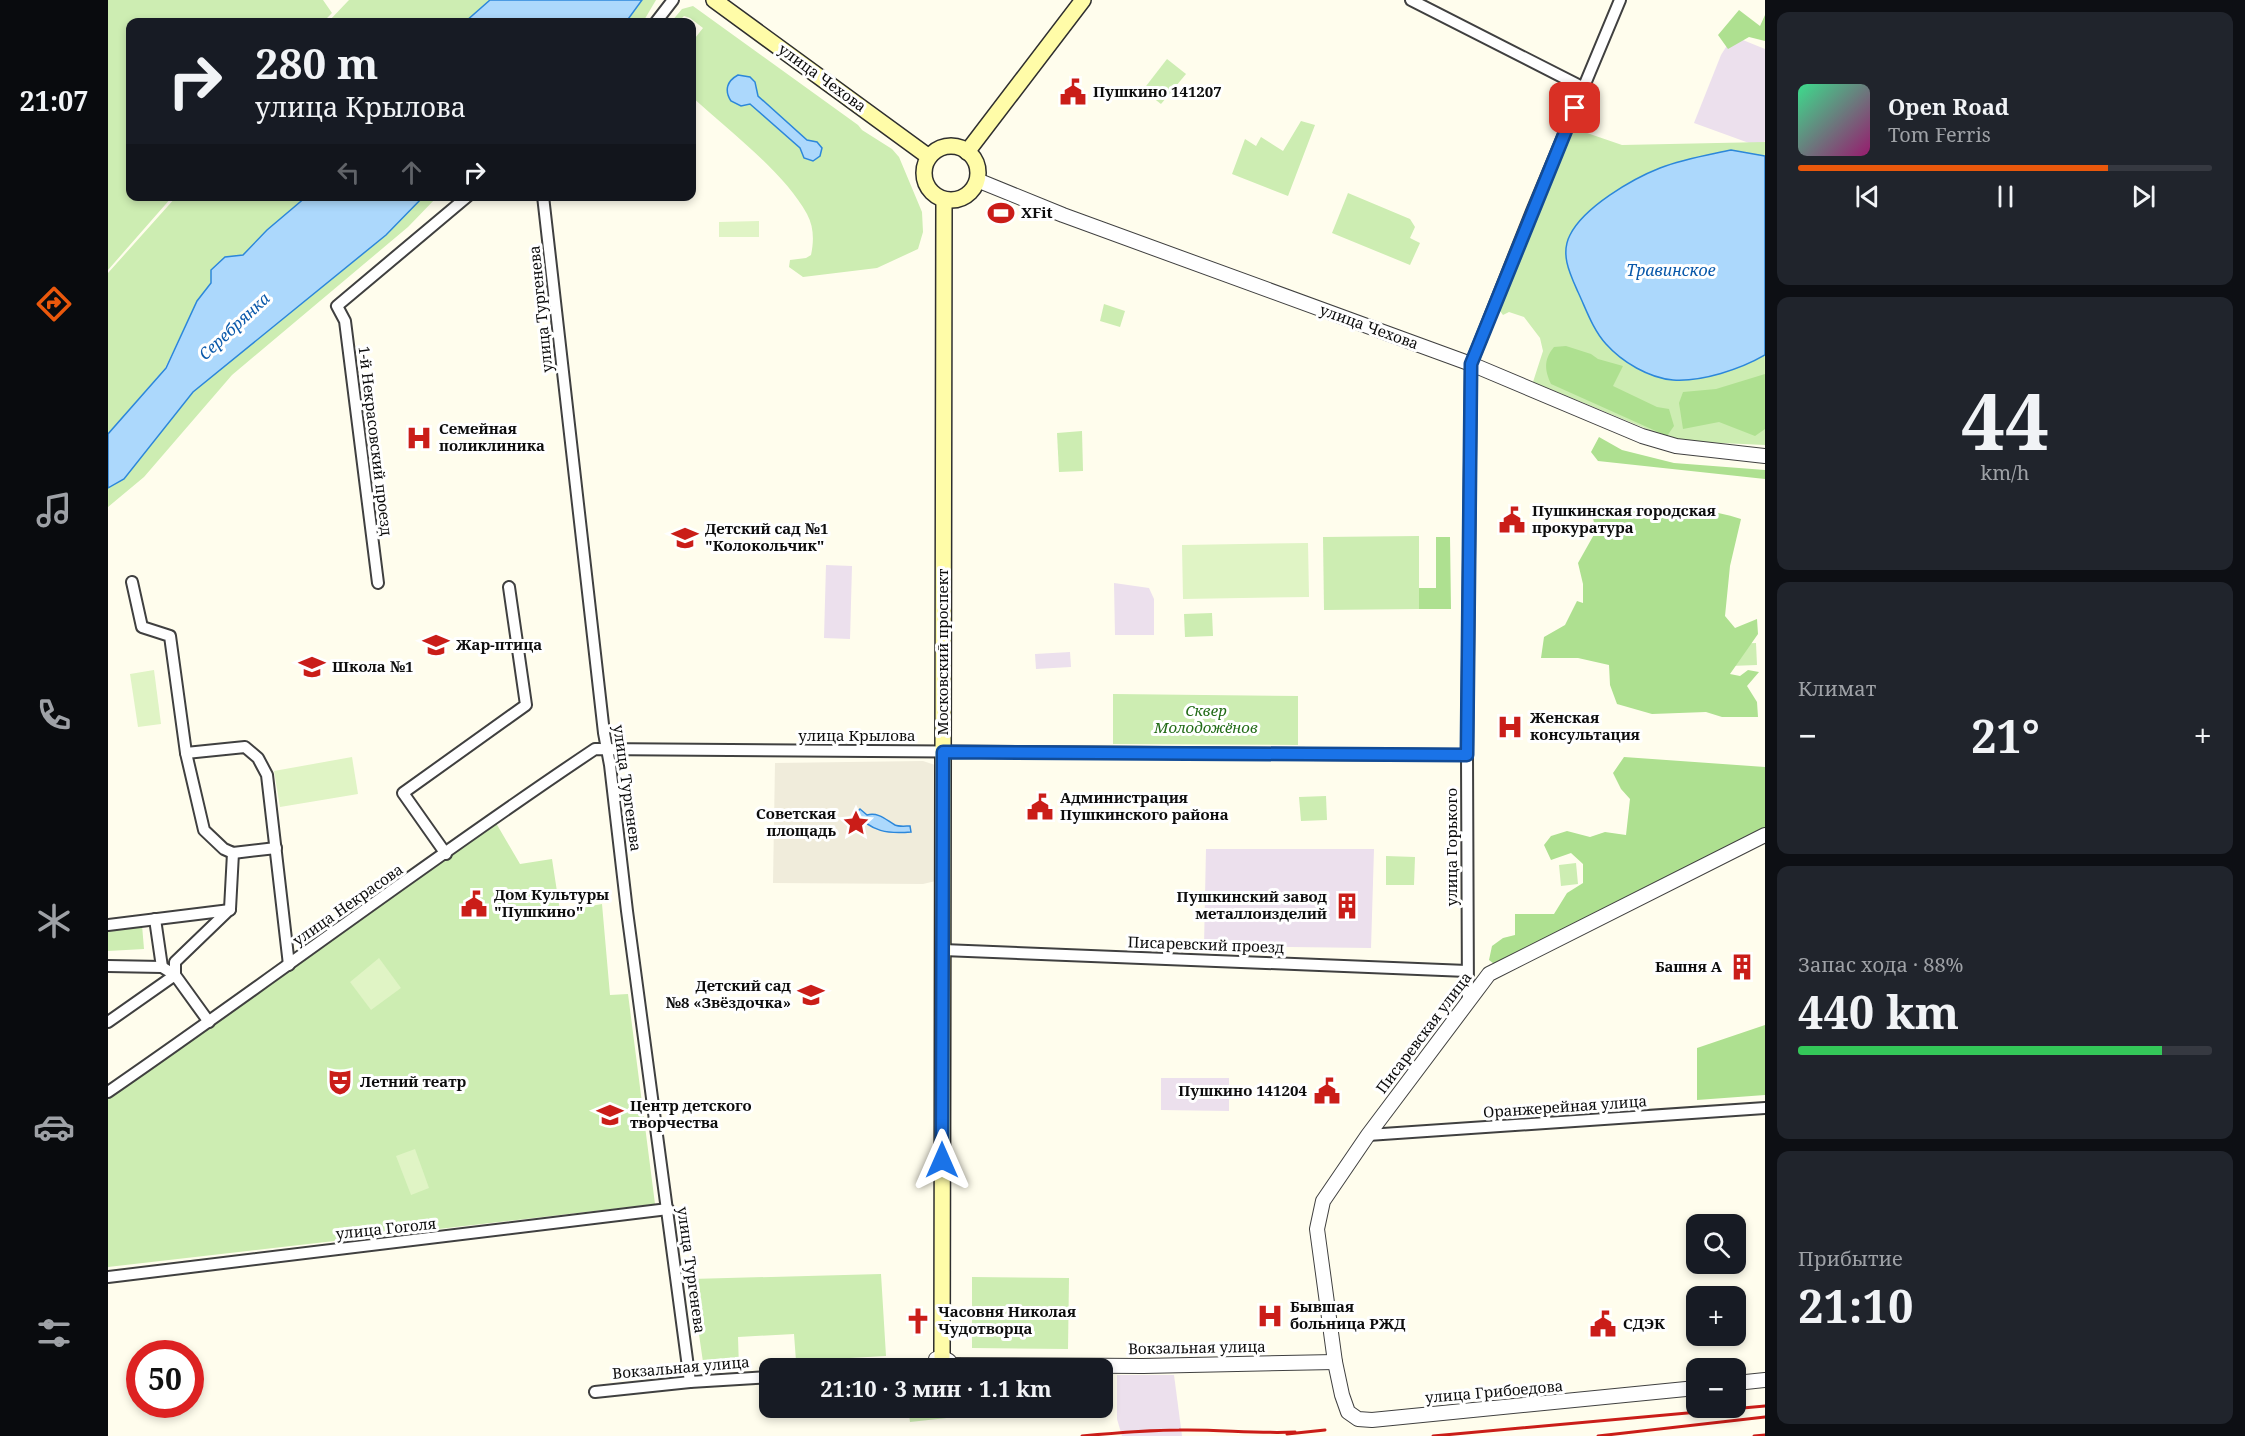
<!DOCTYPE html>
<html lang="ru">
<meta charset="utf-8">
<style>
:root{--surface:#171b24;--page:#20242c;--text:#f1f3f6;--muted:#9ea1a6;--line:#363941;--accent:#ea580c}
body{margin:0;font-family:"Noto Serif",serif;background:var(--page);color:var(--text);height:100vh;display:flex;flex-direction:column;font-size:22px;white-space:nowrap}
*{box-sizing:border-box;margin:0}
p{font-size:20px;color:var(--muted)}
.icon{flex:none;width:33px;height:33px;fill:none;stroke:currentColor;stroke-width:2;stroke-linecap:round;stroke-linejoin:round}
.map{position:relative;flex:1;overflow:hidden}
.side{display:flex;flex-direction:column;gap:12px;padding:12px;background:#0d0f14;width:480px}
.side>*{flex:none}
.top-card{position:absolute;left:18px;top:18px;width:570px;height:183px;border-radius:12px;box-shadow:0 3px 9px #0003;background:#171b24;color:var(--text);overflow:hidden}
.tools{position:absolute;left:1578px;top:1214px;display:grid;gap:12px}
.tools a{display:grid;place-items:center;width:60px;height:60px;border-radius:12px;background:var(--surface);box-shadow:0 3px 9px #0003;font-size:30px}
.speed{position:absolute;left:18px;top:1340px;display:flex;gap:12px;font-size:30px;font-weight:700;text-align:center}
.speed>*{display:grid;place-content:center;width:78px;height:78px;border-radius:50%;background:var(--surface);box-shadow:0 3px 9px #0003;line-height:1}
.speed .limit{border:9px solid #d22;background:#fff;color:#111}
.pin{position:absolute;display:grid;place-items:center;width:51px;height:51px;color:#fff;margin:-26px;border-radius:12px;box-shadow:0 3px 9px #0006}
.me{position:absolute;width:66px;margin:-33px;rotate:0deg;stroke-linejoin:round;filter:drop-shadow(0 0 4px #0008)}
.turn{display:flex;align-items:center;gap:21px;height:126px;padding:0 30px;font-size:27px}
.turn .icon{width:78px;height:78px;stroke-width:2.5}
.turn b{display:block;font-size:42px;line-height:51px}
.lanes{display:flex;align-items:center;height:57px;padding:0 30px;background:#0003;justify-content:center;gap:30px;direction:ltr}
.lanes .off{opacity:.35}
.big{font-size:45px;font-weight:700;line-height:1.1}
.side .card{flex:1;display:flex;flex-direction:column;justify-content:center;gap:9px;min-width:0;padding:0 21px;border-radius:12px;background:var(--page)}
.side .dial{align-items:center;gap:0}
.dial b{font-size:78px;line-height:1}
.song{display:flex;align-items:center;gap:18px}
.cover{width:72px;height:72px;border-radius:9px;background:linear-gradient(135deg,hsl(150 70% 55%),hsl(320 70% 35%))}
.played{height:6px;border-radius:3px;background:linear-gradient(90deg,var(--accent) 75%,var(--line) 75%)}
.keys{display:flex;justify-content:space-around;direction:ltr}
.heat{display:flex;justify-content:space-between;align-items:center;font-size:33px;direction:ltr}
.charge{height:9px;border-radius:4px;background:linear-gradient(90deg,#34c759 88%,var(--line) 0)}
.trip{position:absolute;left:651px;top:1358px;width:354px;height:60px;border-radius:12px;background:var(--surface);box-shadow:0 3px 9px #0003;font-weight:700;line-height:60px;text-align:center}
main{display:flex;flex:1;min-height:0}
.dock{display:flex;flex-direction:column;width:108px;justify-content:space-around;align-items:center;background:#090b0e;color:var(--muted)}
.dock .icon{width:42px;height:42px}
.dock .current{color:var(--accent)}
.dock b{font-size:27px;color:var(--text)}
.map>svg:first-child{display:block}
.industrial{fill:#ece0ed}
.green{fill:#cdedb2}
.forest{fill:#aee090}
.pitch{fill:#e0f4c5}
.plaza{fill:#f0ecdb}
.water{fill:#acd8fc;stroke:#2c87da;stroke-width:1.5}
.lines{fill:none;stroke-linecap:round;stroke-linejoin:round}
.minor-casing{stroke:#404040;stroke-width:14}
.tertiary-casing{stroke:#404040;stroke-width:16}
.secondary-casing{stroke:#2f2f2f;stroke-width:18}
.minor{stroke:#fff;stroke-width:10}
.tertiary{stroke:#fff;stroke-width:14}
.secondary{stroke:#fffca8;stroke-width:15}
.rail{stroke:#ca1d18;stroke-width:3}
.route-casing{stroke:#114b97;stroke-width:15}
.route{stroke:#1a73e8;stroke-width:10}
.labels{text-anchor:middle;stroke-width:6;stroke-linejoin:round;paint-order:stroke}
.street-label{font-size:15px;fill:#0d0d0d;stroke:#fff}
.poi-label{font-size:15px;font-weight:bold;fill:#0d0d0d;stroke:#fff;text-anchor:start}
.park-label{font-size:15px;font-style:italic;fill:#226b17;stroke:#fff}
.water-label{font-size:16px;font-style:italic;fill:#0a59aa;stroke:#fff}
</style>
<main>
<nav class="dock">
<b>21:07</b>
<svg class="icon current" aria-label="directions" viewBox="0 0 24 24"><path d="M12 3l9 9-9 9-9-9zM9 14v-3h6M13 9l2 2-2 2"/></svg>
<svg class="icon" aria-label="music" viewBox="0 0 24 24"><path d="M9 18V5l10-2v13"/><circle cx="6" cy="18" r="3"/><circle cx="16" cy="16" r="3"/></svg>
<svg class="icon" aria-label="phone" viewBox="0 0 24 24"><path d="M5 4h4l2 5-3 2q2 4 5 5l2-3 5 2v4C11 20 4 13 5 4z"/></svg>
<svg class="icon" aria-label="climate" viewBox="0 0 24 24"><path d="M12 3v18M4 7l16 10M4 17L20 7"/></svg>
<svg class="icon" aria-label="car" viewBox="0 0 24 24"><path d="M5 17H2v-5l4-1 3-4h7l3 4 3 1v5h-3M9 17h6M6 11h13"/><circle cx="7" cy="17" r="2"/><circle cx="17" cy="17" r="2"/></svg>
<svg class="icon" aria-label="filters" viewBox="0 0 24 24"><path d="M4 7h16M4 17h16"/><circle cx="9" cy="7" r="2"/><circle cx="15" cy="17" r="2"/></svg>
</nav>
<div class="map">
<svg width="1657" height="1436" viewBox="0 0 1657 1436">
<rect width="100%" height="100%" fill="#fffded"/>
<g class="industrial">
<path d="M1625 36 1657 49V141L1652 147 1586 123 1613 55Z"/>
<path d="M718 565 744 566 742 639 716 638Z"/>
<path d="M1006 583 1041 588 1046 599V635H1007Z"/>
<path d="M962 652 963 667 928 669 927 654Z"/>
<path d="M1098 849H1266L1263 948 1096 946Z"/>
<path d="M1053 1078H1121V1111L1053 1110Z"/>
<path d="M1009 1375H1066L1074 1436H1014L1009 1419Z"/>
</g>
<g class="green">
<path d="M0 0H215L224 13 215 22H22V196L64 197 0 270Z"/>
<path d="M241 0H382L357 22H220Z"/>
<path d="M534 0H548L535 22H518Z"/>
<path d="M585 6 750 125 754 130 784 149 791 157 814 212 815 232 810 249 769 268 695 277 681 267 682 260 698 258 703 255C706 241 706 227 699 214 676 172 619 129 584 97V42L595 28 582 18 576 16 570 22H563L574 9Z"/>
<path d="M1059 59 1078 74 1053 104 1035 90Z"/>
<path d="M1478 114 1479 133 1514 145 1657 142V445L1568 441 1425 382 1435 351 1432 338 1416 317 1401 312 1395 315 1392 311 1397 293 1464 127Z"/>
<path d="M1193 121 1207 125 1180 196 1124 174 1137 139 1148 146 1153 137 1175 151Z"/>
<path d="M1240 193 1302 219 1307 227 1302 238 1312 243 1302 265 1224 233Z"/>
<path d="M68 197H198L159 230 135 255 117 257 103 283 89 301 57 368 0 434V273Z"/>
<path d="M315 197H329L300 227 124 375 36 477 0 507V488L16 479 85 392 278 235Z"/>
<path d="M996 304 1017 311 1012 327 992 321Z"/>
<path d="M974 431 975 471 951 472 949 433Z"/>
<path d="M1311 536V609L1216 610 1215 537Z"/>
<path d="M1104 613 1105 636 1077 637 1076 614Z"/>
<path d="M1648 643 1649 665 1622 666 1621 644Z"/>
<path d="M1005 694 1190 696V745L1005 744Z"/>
<path d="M1218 796 1219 820 1193 821 1191 797Z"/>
<path d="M388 823 412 864 444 859 452 911 494 904 502 995 520 994 547 1204 0 1267V1096Z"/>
<path d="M1278 856 1307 857 1306 885H1278Z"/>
<path d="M1468 863 1470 884 1453 886 1451 865Z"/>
<path d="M34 925 36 949 0 951V930Z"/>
<path d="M773 1274 778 1356 688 1361 686 1334 630 1337 631 1368 596 1369 583 1279Z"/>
<path d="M864 1277 961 1278 960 1349 864 1348Z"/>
<path d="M800 1407H847L848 1417 802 1422Z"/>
</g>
<g class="forest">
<path d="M1631 10 1652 26 1657 15V41L1641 37 1620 49 1610 35Z"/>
<path d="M1458 346 1483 354 1490 359 1515 366 1505 386 1549 407 1561 409 1566 426 1559 436 1443 384C1437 371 1435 360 1446 347Z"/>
<path d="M1657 374V429L1647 436 1611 422 1575 429 1571 403 1575 392 1608 389Z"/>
<path d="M1491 437 1514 450 1566 463 1657 470V479L1490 461 1483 452Z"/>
<path d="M1519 508C1558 508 1597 507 1633 519L1622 566 1617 616 1627 628 1649 619 1650 634 1622 674 1632 676 1640 670 1651 672 1639 686 1649 702 1650 717H1614L1598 712 1544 714 1509 704 1502 685 1501 665 1470 658H1433L1436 637 1457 625 1469 601 1475 603V584L1470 563 1488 531 1483 510Z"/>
<path d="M1328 537H1342L1343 609H1311V588H1328Z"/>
<path d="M1516 757 1657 767V829L1390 967 1381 960 1384 946 1395 938 1407 935V914H1446L1459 893 1475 883V864L1463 853 1443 860 1436 845 1443 836 1459 831 1482 837 1497 832 1518 835 1522 799 1513 789 1505 773Z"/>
<path d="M1657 1025V1095L1589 1100V1048Z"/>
</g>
<g class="pitch">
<path d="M651 221V237H611V222Z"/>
<path d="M1200 543 1201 597 1075 599 1074 545Z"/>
<path d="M46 670 53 724 30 727 22 674Z"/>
<path d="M244 757 250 794 172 807 166 771Z"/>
<path d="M271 958 293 988 263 1010 242 982Z"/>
<path d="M307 1149 321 1188 303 1195 288 1156Z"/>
</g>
<path class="plaza" d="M815 761 830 766 832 880 815 884 665 883 667 763Z"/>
<g class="water">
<path d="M382 0H534L518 22H357Z"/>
<path d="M630 75 642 77 647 82 650 96 699 140 709 142 714 148 712 156 705 161 696 158 692 148 642 104 633 106 623 101C616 90 619 81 630 75Z"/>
<path d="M1623 150 1657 156V355C1633 369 1594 382 1565 380 1541 378 1514 362 1498 344 1485 330 1478 309 1470 292 1462 274 1452 254 1462 235 1476 207 1524 179 1552 168 1575 159 1600 155 1623 150Z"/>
<path d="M198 197H315L278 235 85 392 16 479 0 488V434L58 368 89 301 103 283V270L117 257 135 255 159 230Z"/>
<path d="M752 809 759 815C771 812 778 820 787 825 791 827 798 826 802 826L803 832C780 834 763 832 748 813Z"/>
</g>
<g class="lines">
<g class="minor-casing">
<g id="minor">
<path d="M1303 0 1476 88"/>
<path d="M548 22 565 0"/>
<path d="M435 196 496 733 502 765 519 911 582 1382"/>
<path d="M24 582 34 627 62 636 78 753 96 830 116 849 125 853 168 848"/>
<path d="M270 583 237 321 229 306 360 196"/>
<path d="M78 753 137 747 150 758 159 775 181 965"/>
<path d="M338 854 295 793 418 705 401 587"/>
<path d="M47 919 54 967"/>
<path d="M0 925 122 910"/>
<path d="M835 950 1359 971"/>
<path d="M0 966 54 967 67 975"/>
<path d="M67 975V962L122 909 125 853"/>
<path d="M1360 1002 1359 755 1363 364 1424 211 1512 0"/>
<path d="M0 1022 67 975 101 1022"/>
<path d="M0 1092C164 979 322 859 487 749L1359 755"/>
<path d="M1260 1135 1657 1108"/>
<path d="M0 1277 560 1209"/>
<path d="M759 1368H783"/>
<path d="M799 1368 825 1367"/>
<path d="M487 1392 582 1382 662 1377"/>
</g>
</g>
<g class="tertiary-casing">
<g id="tertiary">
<path d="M869 180 955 215 1363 364 1534 436 1568 446 1657 456"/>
<path d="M826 1368 828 1359 834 1357 841 1361"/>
<path d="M841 1368 844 1365 1035 1366 1227 1362"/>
<path d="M1628 1383 1657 1380"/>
<path d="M1588 1388 1264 1420 1250 1419 1240 1412 1234 1395 1227 1362 1209 1229 1215 1201 1260 1135 1381 974 1657 835"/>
</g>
</g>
<g class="secondary-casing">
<g id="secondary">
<path d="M606 0 821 157"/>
<circle cx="843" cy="173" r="27"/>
<path d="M859 152 975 0"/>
<path d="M834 1357 836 200"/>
</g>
</g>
<use href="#minor" class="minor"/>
<use href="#tertiary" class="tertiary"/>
<use href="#secondary" class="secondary"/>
<g class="rail">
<path d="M1179 1434 1217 1430"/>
<path d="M974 1436C1006 1433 1038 1430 1071 1430 1110 1429 1148 1434 1187 1432"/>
<path d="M1325 1436 1657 1406"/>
<path d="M1490 1436 1657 1417"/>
<path d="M1646 1436 1657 1435"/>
</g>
</g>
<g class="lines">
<g class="route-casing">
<path id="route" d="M834 1160 835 752 1359 755 1363 364 1467 108"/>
</g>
<use href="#route" class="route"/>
</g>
<defs>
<g id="civic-bare" transform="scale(2.07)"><path d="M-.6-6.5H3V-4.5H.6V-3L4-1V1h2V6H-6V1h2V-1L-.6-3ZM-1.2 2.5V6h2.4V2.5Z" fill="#ca1d18" stroke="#fff" stroke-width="2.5" paint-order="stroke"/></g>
<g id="stadium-bare" transform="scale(2.07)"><path d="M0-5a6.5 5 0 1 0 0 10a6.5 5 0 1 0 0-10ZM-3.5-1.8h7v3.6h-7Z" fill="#ca1d18" stroke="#fff" stroke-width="2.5" paint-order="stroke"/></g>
<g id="hospital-bare" transform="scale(2.07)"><path d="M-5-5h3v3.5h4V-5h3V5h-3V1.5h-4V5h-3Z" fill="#ca1d18" stroke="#fff" stroke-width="2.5" paint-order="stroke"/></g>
<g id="school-bare" transform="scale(2.07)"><path d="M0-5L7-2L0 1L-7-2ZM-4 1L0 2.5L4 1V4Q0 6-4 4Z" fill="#ca1d18" stroke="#fff" stroke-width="2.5" paint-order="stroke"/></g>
<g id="sight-bare" transform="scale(2.07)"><path d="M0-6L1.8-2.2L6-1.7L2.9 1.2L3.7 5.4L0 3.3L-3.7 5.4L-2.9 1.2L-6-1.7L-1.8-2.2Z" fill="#ca1d18" stroke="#fff" stroke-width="2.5" paint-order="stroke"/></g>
<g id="building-bare" transform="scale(2.07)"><path d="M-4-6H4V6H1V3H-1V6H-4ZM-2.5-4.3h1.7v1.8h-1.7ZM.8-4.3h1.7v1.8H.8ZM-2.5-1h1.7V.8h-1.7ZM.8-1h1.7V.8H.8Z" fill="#ca1d18" stroke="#fff" stroke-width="2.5" paint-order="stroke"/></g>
<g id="theatre-bare" transform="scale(2.07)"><path d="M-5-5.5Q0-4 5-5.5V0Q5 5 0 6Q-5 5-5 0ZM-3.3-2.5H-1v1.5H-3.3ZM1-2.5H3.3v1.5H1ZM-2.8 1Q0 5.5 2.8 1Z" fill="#ca1d18" stroke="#fff" stroke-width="2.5" paint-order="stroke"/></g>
<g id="church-bare" transform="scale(2.07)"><path d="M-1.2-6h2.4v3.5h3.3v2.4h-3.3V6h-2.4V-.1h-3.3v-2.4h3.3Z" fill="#ca1d18" stroke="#fff" stroke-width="2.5" paint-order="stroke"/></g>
</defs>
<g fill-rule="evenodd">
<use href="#civic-bare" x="965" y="92"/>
<use href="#stadium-bare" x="893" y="213"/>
<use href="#hospital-bare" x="311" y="438"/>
<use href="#civic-bare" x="1404" y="520"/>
<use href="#school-bare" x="577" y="538"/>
<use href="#school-bare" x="328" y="645"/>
<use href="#school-bare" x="204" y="667"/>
<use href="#hospital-bare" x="1402" y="727"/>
<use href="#civic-bare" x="932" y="807"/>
<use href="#sight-bare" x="748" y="823"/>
<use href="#civic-bare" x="366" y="904"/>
<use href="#building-bare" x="1239" y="906"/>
<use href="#building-bare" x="1634" y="967"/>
<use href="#school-bare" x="703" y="995"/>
<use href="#theatre-bare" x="232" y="1082"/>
<use href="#civic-bare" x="1219" y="1091"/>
<use href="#school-bare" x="502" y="1115"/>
<use href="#hospital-bare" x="1162" y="1316"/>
<use href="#church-bare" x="810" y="1321"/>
<use href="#civic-bare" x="1495" y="1324"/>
</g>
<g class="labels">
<g class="street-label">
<text transform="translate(714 78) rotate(36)" y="5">улица Чехова</text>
<text transform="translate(433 309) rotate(-96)" y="5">улица Тургенева</text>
<text transform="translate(1261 327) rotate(20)" y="5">улица Чехова</text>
<text transform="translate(267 441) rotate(83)" y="5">1-й Некрасовский проезд</text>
<text transform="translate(835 652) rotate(-90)" y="5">Московский проспект</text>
<text x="749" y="741">улица Крылова</text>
<text transform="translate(519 788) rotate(82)" y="5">улица Тургенева</text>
<text transform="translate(1344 847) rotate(-90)" y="5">улица Горького</text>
<text transform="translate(240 905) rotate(-35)" y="5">улица Некрасова</text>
<text transform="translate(1098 945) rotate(2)" y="5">Писаревский проезд</text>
<text transform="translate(1316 1033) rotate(-53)" y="5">Писаревская улица</text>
<text transform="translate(1457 1107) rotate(-4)" y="5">Оранжерейная улица</text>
<text transform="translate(278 1229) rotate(-6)" y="5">улица Гоголя</text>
<text transform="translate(583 1270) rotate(82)" y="5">улица Тургенева</text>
<text transform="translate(1089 1348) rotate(-1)" y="5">Вокзальная улица</text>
<text transform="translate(573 1368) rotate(-5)" y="5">Вокзальная улица</text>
<text transform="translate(1386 1392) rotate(-5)" y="5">улица Грибоедова</text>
</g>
<g class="poi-label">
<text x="985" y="97">Пушкино 141207</text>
<text x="913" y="218">XFit</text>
<text x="331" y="434">Семейная<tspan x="331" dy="17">поликлиника</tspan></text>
<text x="1424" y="516">Пушкинская городская<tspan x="1424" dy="17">прокуратура</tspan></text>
<text x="597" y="534">Детский сад №1<tspan x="597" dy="17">"Колокольчик"</tspan></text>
<text x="348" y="650">Жар-птица</text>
<text x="224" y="672">Школа №1</text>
<text x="1422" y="723">Женская<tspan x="1422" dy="17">консультация</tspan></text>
<text x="952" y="803">Администрация<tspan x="952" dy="17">Пушкинского района</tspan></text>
<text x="728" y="819" text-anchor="end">Советская<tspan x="728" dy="17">площадь</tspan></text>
<text x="386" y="900">Дом Культуры<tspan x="386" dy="17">"Пушкино"</tspan></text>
<text x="1219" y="902" text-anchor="end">Пушкинский завод<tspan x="1219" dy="17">металлоизделий</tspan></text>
<text x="1614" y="972" text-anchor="end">Башня А</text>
<text x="683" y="991" text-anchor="end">Детский сад<tspan x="683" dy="17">№8 «Звёздочка»</tspan></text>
<text x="252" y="1087">Летний театр</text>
<text x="1199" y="1096" text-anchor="end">Пушкино 141204</text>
<text x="522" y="1111">Центр детского<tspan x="522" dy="17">творчества</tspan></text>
<text x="1182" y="1312">Бывшая<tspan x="1182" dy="17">больница РЖД</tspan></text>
<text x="830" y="1317">Часовня Николая<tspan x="830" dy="17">Чудотворца</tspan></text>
<text x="1515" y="1329">СДЭК</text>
</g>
<g class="park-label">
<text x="1098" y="716">Сквер<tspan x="1098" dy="17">Молодожёнов</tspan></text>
</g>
<g class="water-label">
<text x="1563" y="276">Травинское</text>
<text transform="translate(126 326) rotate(-43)" y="6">Серебрянка</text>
</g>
</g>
</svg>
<div class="tools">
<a><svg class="icon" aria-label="search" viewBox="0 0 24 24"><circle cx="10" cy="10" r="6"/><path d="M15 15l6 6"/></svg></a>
<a>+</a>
<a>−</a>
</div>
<div class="speed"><div class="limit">50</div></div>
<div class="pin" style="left:1467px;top:108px;background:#d93025"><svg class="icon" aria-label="arrive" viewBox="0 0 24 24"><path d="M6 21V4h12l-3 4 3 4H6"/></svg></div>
<svg class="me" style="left:834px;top:1160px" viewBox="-20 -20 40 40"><path d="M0-17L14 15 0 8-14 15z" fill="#1a73e8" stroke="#fff" stroke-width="4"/></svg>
<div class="trip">21:10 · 3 мин · 1.1 km</div>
<div class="top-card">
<div class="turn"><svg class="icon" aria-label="right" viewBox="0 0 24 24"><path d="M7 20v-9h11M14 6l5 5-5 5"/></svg><div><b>280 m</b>улица Крылова</div></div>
<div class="lanes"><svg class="icon off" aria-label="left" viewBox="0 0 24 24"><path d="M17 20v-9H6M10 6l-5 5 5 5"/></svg><svg class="icon off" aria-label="ahead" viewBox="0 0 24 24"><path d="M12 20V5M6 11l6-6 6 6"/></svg><svg class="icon" aria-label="right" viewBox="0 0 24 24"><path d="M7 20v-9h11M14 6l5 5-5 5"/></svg></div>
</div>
</div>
<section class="side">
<div class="card">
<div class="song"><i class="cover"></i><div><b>Open Road</b><p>Tom Ferris</p></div></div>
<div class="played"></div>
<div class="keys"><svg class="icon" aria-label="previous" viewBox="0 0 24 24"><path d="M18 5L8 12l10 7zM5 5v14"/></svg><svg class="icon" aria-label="pause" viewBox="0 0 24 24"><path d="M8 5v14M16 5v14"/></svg><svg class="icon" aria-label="next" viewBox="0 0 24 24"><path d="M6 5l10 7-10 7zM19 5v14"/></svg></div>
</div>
<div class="card dial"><b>44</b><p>km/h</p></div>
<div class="card"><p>Климат</p>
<div class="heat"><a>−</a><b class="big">21°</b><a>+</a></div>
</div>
<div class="card"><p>Запас хода · 88%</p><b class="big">440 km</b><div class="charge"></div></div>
<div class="card"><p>Прибытие</p><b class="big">21:10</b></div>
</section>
</main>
